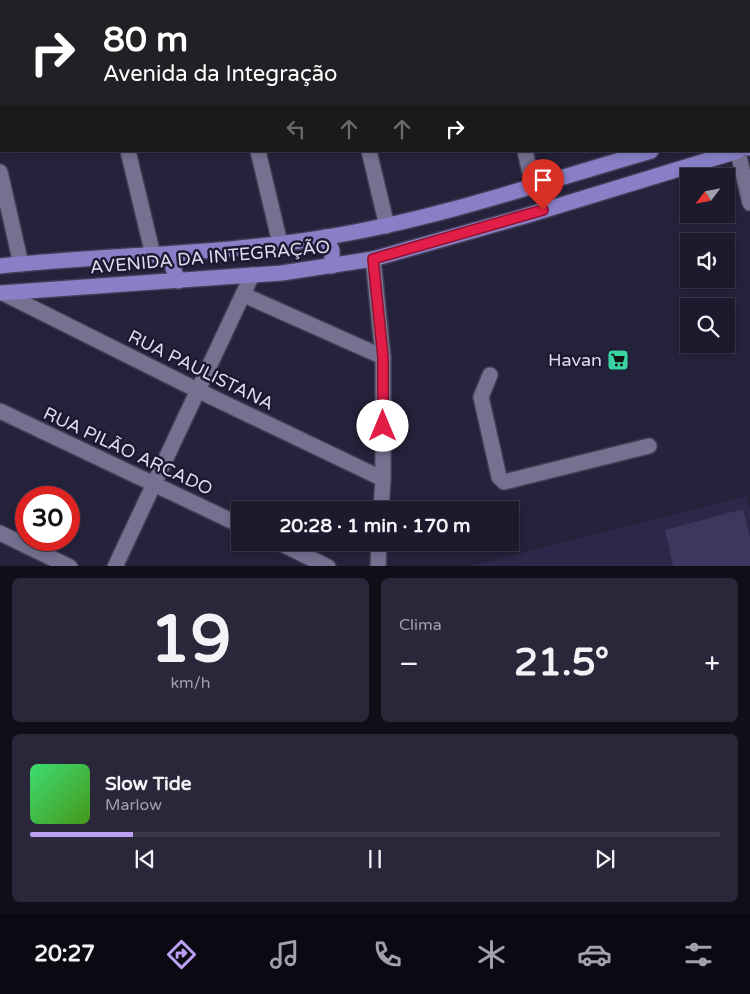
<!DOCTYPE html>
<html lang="pt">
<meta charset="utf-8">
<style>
:root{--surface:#1c1a2d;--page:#292739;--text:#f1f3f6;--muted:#a0a1aa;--line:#3a3849;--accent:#bca0f2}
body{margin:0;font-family:"Varela Round",sans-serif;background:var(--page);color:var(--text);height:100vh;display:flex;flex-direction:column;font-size:19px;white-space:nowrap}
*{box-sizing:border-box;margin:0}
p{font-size:16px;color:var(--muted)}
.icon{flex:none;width:28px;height:28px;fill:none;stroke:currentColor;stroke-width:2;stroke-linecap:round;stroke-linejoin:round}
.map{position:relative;height:566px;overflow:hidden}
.panel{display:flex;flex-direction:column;gap:12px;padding:12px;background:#0f0e19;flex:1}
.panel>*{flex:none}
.banner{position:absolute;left:0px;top:0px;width:750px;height:152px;box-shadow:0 2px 8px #0003,0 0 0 1px var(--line);background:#202124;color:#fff;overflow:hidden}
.needle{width:32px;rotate:238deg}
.controls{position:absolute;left:680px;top:168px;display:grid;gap:10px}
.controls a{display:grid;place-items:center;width:55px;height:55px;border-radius:0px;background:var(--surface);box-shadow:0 2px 8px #0003,0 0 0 1px var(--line);font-size:25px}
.speed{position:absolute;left:15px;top:486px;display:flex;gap:10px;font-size:25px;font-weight:700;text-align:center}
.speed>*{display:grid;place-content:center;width:65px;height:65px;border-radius:50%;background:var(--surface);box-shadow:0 2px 8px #0003,0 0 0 1px var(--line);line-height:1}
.speed .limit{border:8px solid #d22;background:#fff;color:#111}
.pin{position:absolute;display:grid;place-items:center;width:42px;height:42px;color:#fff;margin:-51px -21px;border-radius:50% 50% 50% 0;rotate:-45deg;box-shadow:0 0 5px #0007}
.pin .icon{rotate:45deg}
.me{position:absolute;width:55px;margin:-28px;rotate:0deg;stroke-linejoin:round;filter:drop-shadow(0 0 4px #0008)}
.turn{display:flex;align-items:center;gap:18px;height:105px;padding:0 20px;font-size:22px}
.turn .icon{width:65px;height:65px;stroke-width:2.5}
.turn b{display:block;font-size:35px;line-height:42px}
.lanes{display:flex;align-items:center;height:48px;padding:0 20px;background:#0003;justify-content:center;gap:25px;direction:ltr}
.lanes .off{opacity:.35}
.big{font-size:38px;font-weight:700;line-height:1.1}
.panel .widget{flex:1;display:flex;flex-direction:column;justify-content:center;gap:8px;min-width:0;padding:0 18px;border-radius:8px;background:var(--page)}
.panel .dial{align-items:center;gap:0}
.dial b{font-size:65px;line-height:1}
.song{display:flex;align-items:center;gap:15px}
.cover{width:60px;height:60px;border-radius:8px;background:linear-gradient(135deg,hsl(140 70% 55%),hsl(100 70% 35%))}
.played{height:5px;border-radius:2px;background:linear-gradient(90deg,var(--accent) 15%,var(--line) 15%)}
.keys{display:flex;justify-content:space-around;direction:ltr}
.heat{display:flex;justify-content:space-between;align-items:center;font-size:28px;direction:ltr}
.panel .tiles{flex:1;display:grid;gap:12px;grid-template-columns:1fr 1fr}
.widget:last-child{grid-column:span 2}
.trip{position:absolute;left:231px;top:501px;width:288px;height:50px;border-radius:0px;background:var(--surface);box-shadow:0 2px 8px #0003,0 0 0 1px var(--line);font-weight:700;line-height:50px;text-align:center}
.tabs{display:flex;height:80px;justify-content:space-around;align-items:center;background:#0b0a12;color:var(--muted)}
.tabs .icon{width:35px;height:35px}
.tabs .current{color:var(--accent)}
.tabs b{font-size:22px;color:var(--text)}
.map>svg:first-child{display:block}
.built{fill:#2c2849}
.green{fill:#3c375c}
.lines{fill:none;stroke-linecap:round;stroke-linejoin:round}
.minor-casing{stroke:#413d54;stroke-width:18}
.major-casing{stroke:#413d54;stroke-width:18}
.highway-casing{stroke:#413d54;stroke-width:18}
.minor{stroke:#747191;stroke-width:15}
.major{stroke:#887fc7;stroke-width:15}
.highway{stroke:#9688eb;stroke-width:15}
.route-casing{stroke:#92132f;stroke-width:12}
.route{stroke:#e11d48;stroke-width:9}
.labels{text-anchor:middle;stroke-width:5;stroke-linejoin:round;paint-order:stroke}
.street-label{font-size:18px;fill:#deddef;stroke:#1c1932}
.poi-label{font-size:18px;fill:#deddef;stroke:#1c1932;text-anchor:end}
</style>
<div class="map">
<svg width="750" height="567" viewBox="0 0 750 567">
<rect width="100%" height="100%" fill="#25223c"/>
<path class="built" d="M747 496 750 509V566L466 567Z"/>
<path class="green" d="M743 509 750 537V566H673L665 530Z"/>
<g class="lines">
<g class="minor-casing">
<g id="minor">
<path d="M223 0V1"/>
<path d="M332 0 333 1"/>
<path d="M487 0 488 1"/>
<path d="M609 0V1"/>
<path d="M80 1 84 0"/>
<path d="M0 23H1"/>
<path d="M128 151 153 255"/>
<path d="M258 151 280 243"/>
<path d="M369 151 387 226"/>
<path d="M525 151 533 186"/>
<path d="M738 152 750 203"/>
<path d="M0 172 21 264"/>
<path d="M373 259 383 357V479L381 510"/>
<path d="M3 293 199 391 383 479"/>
<path d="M244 295 383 357"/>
<path d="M490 375 481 397 499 477 504 482 649 446"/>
<path d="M0 411 240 525"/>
<path d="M0 533 70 567"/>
<path d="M278 542 328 567"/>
<path d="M115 567 252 275"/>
<path d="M378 567 379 542"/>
</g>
</g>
<g class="major-casing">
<g id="major">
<path d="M749 124H750"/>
<path d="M749 148H750"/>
<path d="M325 237 332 250V266"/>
<path d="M0 266C109 254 219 255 327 237 437 219 544 182 651 151"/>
<path d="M178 281 173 268 178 259 183 254"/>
<path d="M0 293 282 273 373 259 525 216 738 151"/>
</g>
</g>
<g class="highway-casing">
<g id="highway">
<path d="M733 0 734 1"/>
<path d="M749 59 750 64"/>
</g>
</g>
<use href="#minor" class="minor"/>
<use href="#major" class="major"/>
<use href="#highway" class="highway"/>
</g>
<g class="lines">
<g class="route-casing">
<path id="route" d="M383 426V357L373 259 543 210"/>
</g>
<use href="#route" class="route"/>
</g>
<defs>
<g id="supermarket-square" transform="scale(1.125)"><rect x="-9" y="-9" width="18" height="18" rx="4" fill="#3ad4a4" stroke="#1c1932"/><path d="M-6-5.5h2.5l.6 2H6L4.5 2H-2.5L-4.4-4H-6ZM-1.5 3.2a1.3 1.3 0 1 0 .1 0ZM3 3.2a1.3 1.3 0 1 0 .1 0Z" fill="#111"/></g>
</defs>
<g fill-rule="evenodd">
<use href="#supermarket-square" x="618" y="360"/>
</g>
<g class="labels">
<g class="street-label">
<text transform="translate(210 257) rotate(-5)" y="6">AVENIDA DA INTEGRAÇÃO</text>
<text transform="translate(201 370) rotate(26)" y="6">RUA PAULISTANA</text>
<text transform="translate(128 451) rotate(25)" y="6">RUA PILÃO ARCADO</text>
</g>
<g class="poi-label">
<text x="602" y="366">Havan</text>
</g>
</g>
</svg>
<div class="controls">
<a><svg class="needle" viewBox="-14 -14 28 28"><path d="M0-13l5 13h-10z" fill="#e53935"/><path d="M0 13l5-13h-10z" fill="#a0a1aa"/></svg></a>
<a><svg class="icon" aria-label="sound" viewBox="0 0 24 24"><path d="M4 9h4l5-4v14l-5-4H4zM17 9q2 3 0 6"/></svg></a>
<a><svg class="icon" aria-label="search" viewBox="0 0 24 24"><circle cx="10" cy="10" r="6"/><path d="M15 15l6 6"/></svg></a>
</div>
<div class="speed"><div class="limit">30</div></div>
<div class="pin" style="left:543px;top:210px;background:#d93025"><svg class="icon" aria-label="arrive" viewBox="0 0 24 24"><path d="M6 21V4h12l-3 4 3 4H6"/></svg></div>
<svg class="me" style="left:383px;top:426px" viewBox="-20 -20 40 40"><circle r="19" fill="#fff"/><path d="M0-13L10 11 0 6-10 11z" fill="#e11d48"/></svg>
<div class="trip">20:28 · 1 min · 170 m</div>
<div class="banner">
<div class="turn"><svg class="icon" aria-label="right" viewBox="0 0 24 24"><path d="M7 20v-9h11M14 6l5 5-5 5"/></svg><div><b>80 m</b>Avenida da Integração</div></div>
<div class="lanes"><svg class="icon off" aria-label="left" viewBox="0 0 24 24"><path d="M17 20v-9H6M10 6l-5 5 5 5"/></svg><svg class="icon off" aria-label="ahead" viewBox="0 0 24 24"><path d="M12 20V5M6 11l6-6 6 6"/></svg><svg class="icon off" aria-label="ahead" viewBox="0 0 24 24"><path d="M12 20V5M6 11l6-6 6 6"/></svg><svg class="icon" aria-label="right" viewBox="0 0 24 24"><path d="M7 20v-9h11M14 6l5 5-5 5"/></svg></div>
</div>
</div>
<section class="panel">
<div class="tiles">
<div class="widget dial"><b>19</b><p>km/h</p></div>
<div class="widget"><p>Clima</p>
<div class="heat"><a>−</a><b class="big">21.5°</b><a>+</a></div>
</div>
<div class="widget">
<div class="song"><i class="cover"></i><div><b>Slow Tide</b><p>Marlow</p></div></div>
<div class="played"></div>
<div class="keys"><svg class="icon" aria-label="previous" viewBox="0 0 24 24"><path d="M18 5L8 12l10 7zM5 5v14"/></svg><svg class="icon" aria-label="pause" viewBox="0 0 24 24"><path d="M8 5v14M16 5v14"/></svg><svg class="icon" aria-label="next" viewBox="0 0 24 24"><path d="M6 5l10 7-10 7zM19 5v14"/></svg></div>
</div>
</div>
</section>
<nav class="tabs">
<b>20:27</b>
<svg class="icon current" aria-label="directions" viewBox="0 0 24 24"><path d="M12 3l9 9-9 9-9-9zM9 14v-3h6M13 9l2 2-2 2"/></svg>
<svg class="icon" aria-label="music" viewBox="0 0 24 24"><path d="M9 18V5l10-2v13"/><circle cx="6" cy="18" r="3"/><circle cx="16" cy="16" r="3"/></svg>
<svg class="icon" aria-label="phone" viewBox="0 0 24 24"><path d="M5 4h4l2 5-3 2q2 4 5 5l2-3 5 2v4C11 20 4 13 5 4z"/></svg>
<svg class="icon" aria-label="climate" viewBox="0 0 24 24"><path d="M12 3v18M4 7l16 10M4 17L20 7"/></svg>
<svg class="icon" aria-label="car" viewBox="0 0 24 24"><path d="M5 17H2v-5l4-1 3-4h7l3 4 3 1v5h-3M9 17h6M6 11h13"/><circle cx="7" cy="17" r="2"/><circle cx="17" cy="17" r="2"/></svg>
<svg class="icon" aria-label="filters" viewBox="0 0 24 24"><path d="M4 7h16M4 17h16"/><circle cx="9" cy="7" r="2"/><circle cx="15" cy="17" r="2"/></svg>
</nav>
